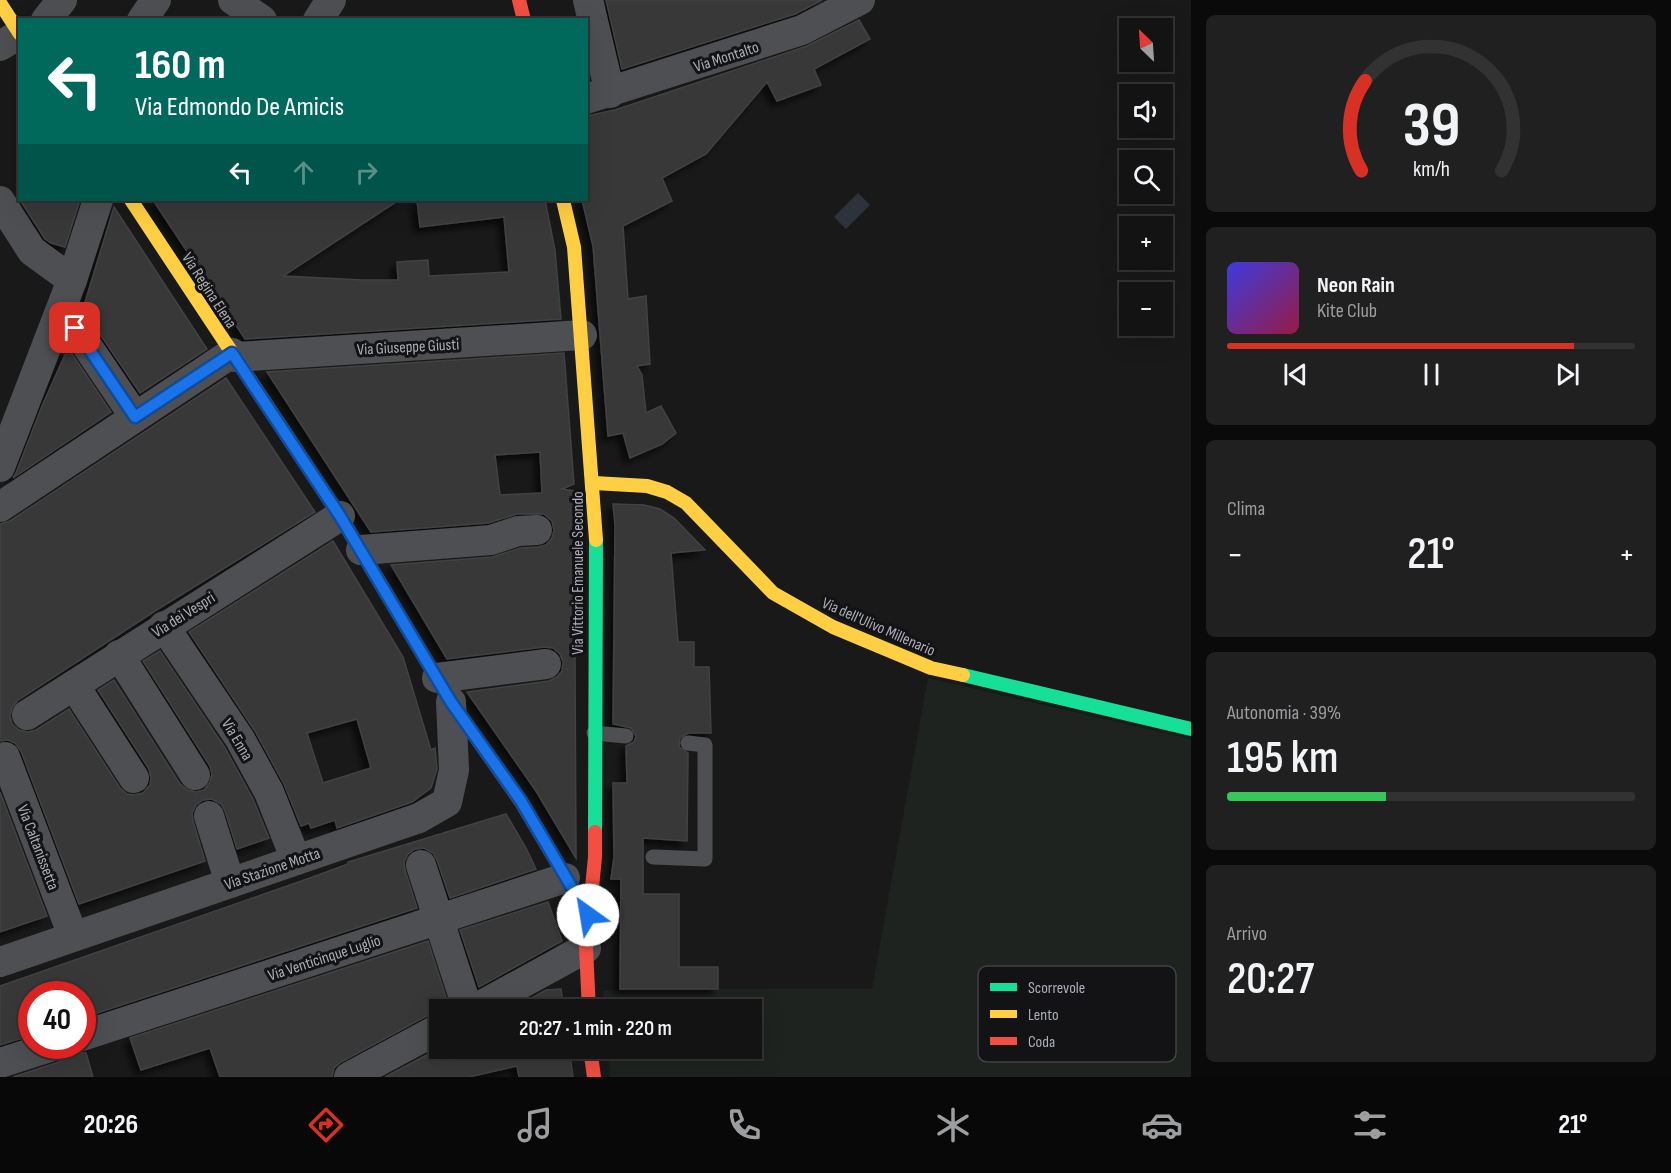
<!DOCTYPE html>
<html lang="it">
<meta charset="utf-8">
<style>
:root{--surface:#131313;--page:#202021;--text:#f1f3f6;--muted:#9d9ea0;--line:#323233;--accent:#d93025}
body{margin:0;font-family:"Sofia Sans Condensed",sans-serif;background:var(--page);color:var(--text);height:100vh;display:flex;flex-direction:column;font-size:22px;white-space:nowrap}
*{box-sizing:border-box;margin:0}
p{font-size:20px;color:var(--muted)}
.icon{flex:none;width:33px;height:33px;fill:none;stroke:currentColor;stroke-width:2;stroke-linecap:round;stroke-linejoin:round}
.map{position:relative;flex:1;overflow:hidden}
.panel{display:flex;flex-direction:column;gap:15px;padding:15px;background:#0a0a0a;width:480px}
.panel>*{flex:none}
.banner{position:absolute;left:18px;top:18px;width:570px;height:183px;border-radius:0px;box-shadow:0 6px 24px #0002,0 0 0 2px var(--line);background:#00695c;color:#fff;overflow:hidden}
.needle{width:39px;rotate:335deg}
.tools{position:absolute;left:1119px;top:18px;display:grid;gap:12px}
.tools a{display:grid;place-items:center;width:54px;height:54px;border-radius:0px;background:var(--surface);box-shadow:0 6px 24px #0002,0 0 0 2px var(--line);font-size:30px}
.speed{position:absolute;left:18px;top:981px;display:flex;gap:12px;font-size:30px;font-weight:700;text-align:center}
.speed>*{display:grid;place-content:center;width:78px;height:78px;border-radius:50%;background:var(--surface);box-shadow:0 6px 24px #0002,0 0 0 2px var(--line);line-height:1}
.speed .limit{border:9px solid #d22;background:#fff;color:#111}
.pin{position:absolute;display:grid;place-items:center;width:51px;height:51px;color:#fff;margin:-26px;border-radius:12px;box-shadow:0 3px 9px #0006}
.me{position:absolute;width:66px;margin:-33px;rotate:328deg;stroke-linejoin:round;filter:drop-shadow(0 0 4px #0008)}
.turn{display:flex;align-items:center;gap:21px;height:126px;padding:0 18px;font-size:27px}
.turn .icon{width:78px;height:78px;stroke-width:2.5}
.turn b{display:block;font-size:42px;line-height:51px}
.lanes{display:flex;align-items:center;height:57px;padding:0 18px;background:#0003;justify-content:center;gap:30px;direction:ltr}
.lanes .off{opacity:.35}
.big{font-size:45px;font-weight:600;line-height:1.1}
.panel .widget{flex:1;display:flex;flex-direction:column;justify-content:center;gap:9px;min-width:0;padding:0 21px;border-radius:9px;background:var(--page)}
.panel .dial{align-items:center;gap:0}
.dial svg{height:156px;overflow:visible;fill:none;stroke:var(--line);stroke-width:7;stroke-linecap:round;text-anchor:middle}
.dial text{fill:var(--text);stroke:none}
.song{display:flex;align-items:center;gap:18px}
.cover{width:72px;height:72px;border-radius:9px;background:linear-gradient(135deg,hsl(240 70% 55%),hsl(340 70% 35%))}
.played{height:6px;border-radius:3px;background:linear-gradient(90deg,var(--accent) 85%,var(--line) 85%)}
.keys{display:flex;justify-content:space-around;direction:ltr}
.heat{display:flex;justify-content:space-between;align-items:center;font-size:33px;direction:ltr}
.charge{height:9px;border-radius:4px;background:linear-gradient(90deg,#34c759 39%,var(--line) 0)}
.trip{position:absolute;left:429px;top:999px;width:333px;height:60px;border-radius:0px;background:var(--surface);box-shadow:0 6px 24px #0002,0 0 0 2px var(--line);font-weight:600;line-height:60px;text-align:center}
.tabs{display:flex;height:96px;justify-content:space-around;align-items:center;background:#080808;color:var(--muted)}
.tabs .icon{width:42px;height:42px}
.tabs .current{color:var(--accent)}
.tabs b{font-size:27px;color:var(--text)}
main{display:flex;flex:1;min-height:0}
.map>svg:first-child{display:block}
.green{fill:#1e231f}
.water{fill:#2d333a}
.building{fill:#373738;stroke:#424245;stroke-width:1.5;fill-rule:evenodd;filter:url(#shadow)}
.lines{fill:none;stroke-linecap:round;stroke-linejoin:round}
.lane{stroke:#4e4f52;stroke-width:15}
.street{stroke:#4e4f52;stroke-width:30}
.fast{stroke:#16e098;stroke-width:14}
.slow{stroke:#ffcf43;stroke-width:14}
.jam{stroke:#f24e42;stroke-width:14}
.route-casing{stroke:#114b97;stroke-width:15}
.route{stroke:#1a73e8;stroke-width:10}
.labels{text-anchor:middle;stroke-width:6;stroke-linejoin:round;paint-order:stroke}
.street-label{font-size:16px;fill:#acafb8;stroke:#131315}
.key{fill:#131315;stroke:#414246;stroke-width:1.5}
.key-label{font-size:16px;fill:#acafb8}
</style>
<main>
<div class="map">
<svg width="1191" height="1077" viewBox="0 0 1191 1077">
<defs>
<filter id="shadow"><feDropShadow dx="-5.5" dy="5.5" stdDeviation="3" flood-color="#0009"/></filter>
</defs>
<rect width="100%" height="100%" fill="#191919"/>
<path class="green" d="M928 678 1191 739V1077H610L608 1049 752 1048V1010L605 1009 603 991 620 989H872Z"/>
<path class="water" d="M858 193 870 205 846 229 834 217Z"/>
<g class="building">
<path d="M606 0H822L795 14 622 69Z"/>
<path d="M859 20 870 39 814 69 821 85 777 101 767 82 706 154 662 178 672 201 623 226 628 299 646 296 650 364 637 366 642 375 646 413 661 406 676 433 662 444 630 458 623 433 608 436 593 246 582 200H586V116L615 110 807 46Z"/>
<path d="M20 200H80L65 247 51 243 45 239Z"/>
<path d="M153 200H399L283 276 363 280H398L397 262 428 260 429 276 509 272 504 217 420 227 417 200H545L555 250 561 319 245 339Z"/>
<path d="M114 207 207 349 140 393 89 318 82 312Z"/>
<path d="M68 348 111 412 13 478 16 473 42 406Z"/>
<path d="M564 353 574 484 562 489 575 491 577 525 575 657 576 858 536 791 467 692 549 681 557 677 562 671 563 662 560 654 553 648 544 647 447 659 391 565 492 557 521 548 538 547 546 545 552 538 554 530 552 521 544 514H517L488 523 371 532 267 372ZM540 452 542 493 500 495 495 455Z"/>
<path d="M226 378 315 512 155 611 18 700 12 708 10 716 12 724 19 730 28 732 36 730 69 709 120 788 127 794 134 795 143 793 150 785 151 778 149 769 98 690 114 680 180 784 188 790 196 792 204 790 210 782 212 774 210 766 143 661 160 651 225 748 253 799 269 838 237 849 225 811 221 804 212 799 203 800 196 805 192 813 193 821 205 861 79 904 21 751 15 743 8 740 0 741V524L10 521Z"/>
<path d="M613 504 644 505 660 509 674 518 705 550 671 553 678 642H694V667H709L711 733H688L680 738 679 747 688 753 687 841 643 838V894H679V967H718V989H620L621 879H611L614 857 613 783H627L626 746 634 742 636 736 631 728 613 724 615 524Z"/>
<path d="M333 541 403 657 431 750 435 748 437 769 431 788 412 802 337 828 335 820 311 828 309 823 301 826 284 784 255 731 189 632ZM357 719 371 768 323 783 307 733Z"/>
<path d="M0 792 47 916 0 932Z"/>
<path d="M506 814 526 848 536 869 450 898 437 860 433 853 424 848 415 849 408 854 404 862 405 870 417 908 82 1018V994H32V1035L0 1045V986L310 878 348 864V862Z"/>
<path d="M548 902 562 941 479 987 460 930Z"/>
<path d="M428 941 450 1010H440L432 1013 341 1062 334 1068 332 1077H220L210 1048 141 1070 130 1038Z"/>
<path d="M561 989 564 1010H510L546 990Z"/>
<path d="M440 1048H569L573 1077H519L517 1066 469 1077H385Z"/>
<path d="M70 1049 78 1053H86L93 1077H13L59 1062 66 1057Z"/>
</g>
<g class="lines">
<g class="lane">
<path d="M594 733 626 736"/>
<path d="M653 857 705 859V745L688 743"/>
</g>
<g class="street">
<path d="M233 0 262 20"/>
<path d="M588 0 610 93"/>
<path d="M46 20 62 0"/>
<path d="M142 20 156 0"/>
<path d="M318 20 331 0"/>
<path d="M0 46 20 34"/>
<path d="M586 99 802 30 860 0"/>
<path d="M0 201 32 251 72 280"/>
<path d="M57 320 75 328 135 417"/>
<path d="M235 357 582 335"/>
<path d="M0 467 72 280 98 200"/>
<path d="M0 507 232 353"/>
<path d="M361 550 491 540 518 531 537 530"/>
<path d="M164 626 240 739 269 792 296 860"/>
<path d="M119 655 195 775"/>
<path d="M437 678 546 664"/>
<path d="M74 685 134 778"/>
<path d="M27 715 340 516"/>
<path d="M5 757 73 936"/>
<path d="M209 816 230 883"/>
<path d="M421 865 468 1010"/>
<path d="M0 962 419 818 447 802 454 770 451 702"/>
<path d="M473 1010 586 948"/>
<path d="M82 1036 565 878"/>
<path d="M0 1063 53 1046"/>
<path d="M349 1077 440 1028"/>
</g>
<g class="fast">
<path d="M963 675 1191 729"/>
<path d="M595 832 596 540"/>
</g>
<g class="slow">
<path d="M0 3 20 34"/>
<path d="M131 200 340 516 386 593"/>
<path d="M563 200 574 247 596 540"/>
<path d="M594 483 647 486 667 492 686 503 773 593 833 627 931 668 963 675"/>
</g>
<g class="jam">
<path d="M519 0 524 20"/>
<path d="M386 593 451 702 521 802 588 915"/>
<path d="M589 1010 586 948 595 857V832"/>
<path d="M590 1048 594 1077"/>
</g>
</g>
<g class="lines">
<g class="route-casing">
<path id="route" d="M75 328 135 417 232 353 340 516 451 702 521 801 588 915"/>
</g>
<use href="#route" class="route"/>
</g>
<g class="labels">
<g class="street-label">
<text transform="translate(726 56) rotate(-18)" y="6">Via Montalto</text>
<text transform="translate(210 290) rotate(57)" y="6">Via Regina Elena</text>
<text transform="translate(408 346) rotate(-3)" y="6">Via Giuseppe Giusti</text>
<text transform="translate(577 573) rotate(-90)" y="6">Via Vittorio Emanuele Secondo</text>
<text transform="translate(183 614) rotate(-32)" y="6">Via dei Vespri</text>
<text transform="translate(879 626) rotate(24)" y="6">Via dell'Ulivo Millenario</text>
<text transform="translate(238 739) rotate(59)" y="6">Via Enna</text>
<text transform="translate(39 847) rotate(69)" y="6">Via Caltanissetta</text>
<text transform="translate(272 868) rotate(-19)" y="6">Via Stazione Motta</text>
<text transform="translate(324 957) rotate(-18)" y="6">Via Venticinque Luglio</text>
</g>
</g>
<rect x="978" y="966" width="198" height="96" rx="9" class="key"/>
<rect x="990" y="983" width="27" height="8" fill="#16e098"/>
<rect x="990" y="1010" width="27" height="8" fill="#ffcf43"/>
<rect x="990" y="1037" width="27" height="8" fill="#f24e42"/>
<g class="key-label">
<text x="1028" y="993">Scorrevole</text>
<text x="1028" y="1020">Lento</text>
<text x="1028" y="1047">Coda</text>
</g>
</svg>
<div class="tools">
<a><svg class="needle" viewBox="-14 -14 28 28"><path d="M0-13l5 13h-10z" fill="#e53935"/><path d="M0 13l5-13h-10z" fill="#9d9ea0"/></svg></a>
<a><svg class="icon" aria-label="sound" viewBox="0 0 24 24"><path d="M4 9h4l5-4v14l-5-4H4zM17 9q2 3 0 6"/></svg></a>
<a><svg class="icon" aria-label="search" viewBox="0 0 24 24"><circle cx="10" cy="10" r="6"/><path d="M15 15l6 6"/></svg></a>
<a>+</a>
<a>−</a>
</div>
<div class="speed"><div class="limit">40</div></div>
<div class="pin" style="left:75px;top:328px;background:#d93025"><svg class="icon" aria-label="arrive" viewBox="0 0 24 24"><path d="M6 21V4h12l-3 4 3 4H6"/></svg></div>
<svg class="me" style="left:588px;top:915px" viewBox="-20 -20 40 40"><circle r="19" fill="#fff"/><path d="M0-13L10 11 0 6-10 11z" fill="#1a73e8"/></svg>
<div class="trip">20:27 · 1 min · 220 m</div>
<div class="banner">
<div class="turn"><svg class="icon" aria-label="left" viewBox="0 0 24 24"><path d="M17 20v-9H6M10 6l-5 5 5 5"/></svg><div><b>160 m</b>Via Edmondo De Amicis</div></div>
<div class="lanes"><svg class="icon" aria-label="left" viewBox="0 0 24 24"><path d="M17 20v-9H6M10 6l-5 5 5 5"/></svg><svg class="icon off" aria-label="ahead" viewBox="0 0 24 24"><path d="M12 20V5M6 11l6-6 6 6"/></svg><svg class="icon off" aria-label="right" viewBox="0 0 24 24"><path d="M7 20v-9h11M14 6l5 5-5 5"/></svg></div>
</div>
</div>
<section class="panel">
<div class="widget dial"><svg viewBox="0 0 100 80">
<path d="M14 69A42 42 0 1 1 86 69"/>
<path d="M14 69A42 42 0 0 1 16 23" stroke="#d93025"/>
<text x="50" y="56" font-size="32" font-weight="700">39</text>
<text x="50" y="72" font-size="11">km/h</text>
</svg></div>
<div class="widget">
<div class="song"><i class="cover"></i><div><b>Neon Rain</b><p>Kite Club</p></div></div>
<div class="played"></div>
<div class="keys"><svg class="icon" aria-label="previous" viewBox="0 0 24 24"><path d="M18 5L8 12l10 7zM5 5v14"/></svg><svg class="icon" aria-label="pause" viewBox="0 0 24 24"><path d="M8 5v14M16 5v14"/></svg><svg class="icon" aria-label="next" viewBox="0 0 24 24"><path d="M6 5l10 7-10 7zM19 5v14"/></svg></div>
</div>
<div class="widget"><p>Clima</p>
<div class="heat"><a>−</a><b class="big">21°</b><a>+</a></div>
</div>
<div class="widget"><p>Autonomia · 39%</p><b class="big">195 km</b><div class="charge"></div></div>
<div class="widget"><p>Arrivo</p><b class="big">20:27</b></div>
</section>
</main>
<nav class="tabs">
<b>20:26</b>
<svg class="icon current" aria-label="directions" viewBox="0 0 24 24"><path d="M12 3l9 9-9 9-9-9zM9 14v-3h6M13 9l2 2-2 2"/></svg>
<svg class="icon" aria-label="music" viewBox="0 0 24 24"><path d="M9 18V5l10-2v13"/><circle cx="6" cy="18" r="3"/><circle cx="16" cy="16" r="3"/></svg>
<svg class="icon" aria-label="phone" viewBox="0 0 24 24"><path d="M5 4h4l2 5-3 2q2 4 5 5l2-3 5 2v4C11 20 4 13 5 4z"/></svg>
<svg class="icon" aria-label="climate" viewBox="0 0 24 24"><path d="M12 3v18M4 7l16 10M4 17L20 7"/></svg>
<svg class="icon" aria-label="car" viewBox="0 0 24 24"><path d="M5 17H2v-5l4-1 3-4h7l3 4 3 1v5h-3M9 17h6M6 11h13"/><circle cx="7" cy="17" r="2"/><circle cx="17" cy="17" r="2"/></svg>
<svg class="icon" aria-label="filters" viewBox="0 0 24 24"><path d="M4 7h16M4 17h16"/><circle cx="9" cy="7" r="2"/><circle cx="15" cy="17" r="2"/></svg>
<b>21°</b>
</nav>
